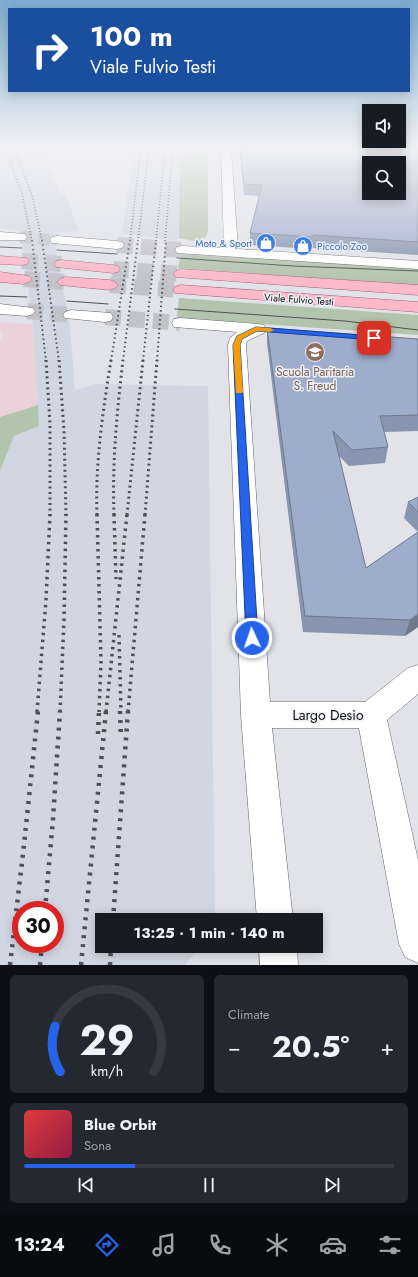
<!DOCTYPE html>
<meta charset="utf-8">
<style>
:root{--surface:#171b24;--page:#242831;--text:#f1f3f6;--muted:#9ea1a6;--line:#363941;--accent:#2563eb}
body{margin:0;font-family:Jost,sans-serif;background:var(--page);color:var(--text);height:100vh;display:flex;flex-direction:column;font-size:15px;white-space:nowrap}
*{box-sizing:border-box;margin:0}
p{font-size:13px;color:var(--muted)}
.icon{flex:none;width:22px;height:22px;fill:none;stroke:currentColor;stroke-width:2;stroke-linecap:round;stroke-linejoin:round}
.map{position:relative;height:965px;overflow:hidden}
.details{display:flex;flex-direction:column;gap:10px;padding:10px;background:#0d0f14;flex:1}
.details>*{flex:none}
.guide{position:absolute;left:8px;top:8px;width:402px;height:84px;border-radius:0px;box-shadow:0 2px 10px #0003;background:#1a4fa0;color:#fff;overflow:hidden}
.controls{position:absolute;left:362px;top:104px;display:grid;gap:8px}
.controls a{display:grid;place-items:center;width:44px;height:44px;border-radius:0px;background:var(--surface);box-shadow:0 2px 10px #0003;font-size:20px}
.speed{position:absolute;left:12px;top:901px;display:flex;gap:8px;font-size:20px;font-weight:700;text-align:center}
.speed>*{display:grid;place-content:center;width:52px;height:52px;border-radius:50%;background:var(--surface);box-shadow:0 2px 10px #0003;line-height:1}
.speed .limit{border:6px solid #d22;background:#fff;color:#111}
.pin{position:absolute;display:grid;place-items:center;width:34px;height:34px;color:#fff;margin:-17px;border-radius:8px;box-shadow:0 2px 6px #0006}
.me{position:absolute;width:44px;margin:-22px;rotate:357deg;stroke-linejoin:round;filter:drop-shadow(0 0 3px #0008)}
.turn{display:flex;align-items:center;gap:14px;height:84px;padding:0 16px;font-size:18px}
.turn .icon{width:52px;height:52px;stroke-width:2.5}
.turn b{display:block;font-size:28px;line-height:34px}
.big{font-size:30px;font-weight:700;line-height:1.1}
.details .card{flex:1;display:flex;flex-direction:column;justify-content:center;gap:6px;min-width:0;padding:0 14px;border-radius:6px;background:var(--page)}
.details .dial{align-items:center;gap:0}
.dial svg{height:104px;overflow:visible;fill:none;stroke:var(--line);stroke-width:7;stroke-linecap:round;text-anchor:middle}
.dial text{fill:var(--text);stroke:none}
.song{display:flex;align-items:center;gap:12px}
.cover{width:48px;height:48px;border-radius:6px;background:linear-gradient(135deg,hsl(0 70% 55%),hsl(340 70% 35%))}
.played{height:4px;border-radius:2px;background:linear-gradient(90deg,var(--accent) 30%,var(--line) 30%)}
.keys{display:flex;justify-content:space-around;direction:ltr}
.heat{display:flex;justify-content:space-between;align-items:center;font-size:22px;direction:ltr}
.details .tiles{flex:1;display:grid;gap:10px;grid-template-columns:1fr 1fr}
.card:last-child{grid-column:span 2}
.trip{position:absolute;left:95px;top:913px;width:228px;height:40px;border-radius:0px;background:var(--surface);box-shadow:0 2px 10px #0003;font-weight:700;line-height:40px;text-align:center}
.tab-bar{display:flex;height:64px;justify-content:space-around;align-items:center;background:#090b0e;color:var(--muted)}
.tab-bar .icon{width:28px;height:28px}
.tab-bar .current{color:var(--accent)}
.tab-bar b{font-size:18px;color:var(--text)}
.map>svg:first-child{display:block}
.commercial{fill:#ebd2da}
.built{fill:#d0d6e2;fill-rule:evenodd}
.green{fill:#b3c4ac}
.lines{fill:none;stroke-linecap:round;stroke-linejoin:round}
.street-tunnel-far1{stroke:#c2c3c9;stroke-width:12;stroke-dasharray:12 6;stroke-linecap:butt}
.street-tunnel{stroke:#c2c3c9;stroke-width:16;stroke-dasharray:16 8;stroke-linecap:butt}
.primary-tunnel{stroke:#c2c3c9;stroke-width:16;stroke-dasharray:16 8;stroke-linecap:butt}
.street-casing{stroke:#63656a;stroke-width:1}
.primary-casing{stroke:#a76072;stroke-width:1}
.street{fill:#fff;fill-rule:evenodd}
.primary{fill:#fbb9ca;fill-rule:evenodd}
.tram{stroke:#4f5053;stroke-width:1}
.rail-far4{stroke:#4f5053;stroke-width:1.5;stroke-dasharray:1 2;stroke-linecap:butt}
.rail-far3{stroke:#4f5053;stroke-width:2;stroke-dasharray:1.5 3;stroke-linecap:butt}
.rail-far2{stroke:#4f5053;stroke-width:3;stroke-dasharray:2 3.5;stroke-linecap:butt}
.rail-far1{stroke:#4f5053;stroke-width:3.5;stroke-dasharray:2.5 4.5;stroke-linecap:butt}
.rail{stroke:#4f5053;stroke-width:4.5;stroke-dasharray:3 6;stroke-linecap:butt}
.wall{fill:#8895af}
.shaded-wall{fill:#6f798e}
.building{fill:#9eadcb;stroke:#6f798e;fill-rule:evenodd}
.route{fill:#2563eb;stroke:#184099}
.slow{fill:#f59e0b}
.labels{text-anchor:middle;stroke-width:3;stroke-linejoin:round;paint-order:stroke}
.far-shop-label{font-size:10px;fill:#366cbe;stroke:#eef0f6;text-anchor:end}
.far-street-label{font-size:10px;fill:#0f1011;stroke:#eef0f6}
.education-label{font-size:12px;fill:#785e54;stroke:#eef0f6}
.near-street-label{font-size:14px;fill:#0f1011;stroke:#eef0f6}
</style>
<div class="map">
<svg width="418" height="965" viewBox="0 0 418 965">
<rect width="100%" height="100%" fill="#e1e3e9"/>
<path class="commercial" d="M0 322 33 324 38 405 0 417V343L3 334 0 333Z"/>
<g class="built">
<path d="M0 148H41L61 194H65L79 231 53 233 70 327 75 390 96 384 208 386 215 920H102V946H200L185 965H0V471L14 436 39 426 33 324 21 231 0 228ZM21 910H55V944H21Z"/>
<path d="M134 148H181L179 238 176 240 122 234Z"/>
</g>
<g class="green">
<path d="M180 149 199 150 208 155V230L206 237 199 241H194L179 238Z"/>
<path d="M181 254 418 269V285L178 268Z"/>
<path d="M179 298 418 315V335L177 318Z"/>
<path d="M38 405 39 426 14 436 0 471V417Z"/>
</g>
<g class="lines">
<path class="street-tunnel-far1" d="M20 237 57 240"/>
<g class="street-tunnel">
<path d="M117 245 182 250"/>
<path d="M27 311 71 315"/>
<path d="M105 317 180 323"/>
</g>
<g class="primary-tunnel">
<path d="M22 261 61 264"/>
<path d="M113 269 181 274"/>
<path d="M24 279 65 282"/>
<path d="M110 285 181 290"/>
</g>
<g class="street-casing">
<g id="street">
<path d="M221 148H231L238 249 418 261V269L177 253 175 250 177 247 182 246 224 248Z"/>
<path d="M0 232 25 234 27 237 25 240H0Z"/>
<path d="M57 236 117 241 122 242 124 245 122 248 117 249 52 243 50 240 52 237Z"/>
<path d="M0 304 33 308 35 311 33 314 27 316 0 314Z"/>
<path d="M71 310 111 313 113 317 111 321 105 322 65 318 63 315 65 312Z"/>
<path d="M180 318 258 324 264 325 266 329 264 333 247 341 246 345 270 702H365L408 668 418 665V694L387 720 418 860V963L405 957 399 944 359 728H272L293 920H257L241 715 228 345 230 338 237 332 174 327 172 323 174 319Z"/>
<path d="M259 946H297L298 965H260Z"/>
</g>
</g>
<g class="primary-casing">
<g id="primary">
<path d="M0 256 27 258 29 261 27 264 22 265 0 264Z"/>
<path d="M61 260 113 265 118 266 120 269 118 272 113 273 56 267 54 264 56 261Z"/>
<path d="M181 269 418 285V295L176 277 173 274 176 271Z"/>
<path d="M0 272 29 276 32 279 29 282 24 284 0 282Z"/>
<path d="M65 277 110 280 115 282 118 285 115 288 110 290 60 285 57 282 60 279Z"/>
<path d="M181 285 418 302V312L175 293 173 290 175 287Z"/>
</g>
</g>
<use href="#street" class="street"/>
<use href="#primary" class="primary"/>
<g class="tram">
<path d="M0 247 22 248"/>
<path d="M57 250 117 254"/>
<path d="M177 258 293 266 418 271"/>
<path d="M0 296 27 297"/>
<path d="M67 301 108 304"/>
<path d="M175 309 345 321 418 330"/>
</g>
<g class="rail-far4">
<path d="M5 148 22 194 32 241"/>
<path d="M14 148 32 195 42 241"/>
<path d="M130 241 141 148"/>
<path d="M138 241 149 148"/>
<path d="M156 241 165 148"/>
<path d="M165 241 173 148"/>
</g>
<g class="rail-far3">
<path d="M32 240 46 361"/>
<path d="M42 240 59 361"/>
<path d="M111 361 130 240"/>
<path d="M123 361 138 240"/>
<path d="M143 361 156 240"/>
<path d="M157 361 166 240"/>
</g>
<g class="rail-far2">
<path d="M46 360 50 424V515"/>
<path d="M59 360 64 431 66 515"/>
<path d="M97 515C95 463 103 411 111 360"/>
<path d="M114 515C112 463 117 411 123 360"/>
<path d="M127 515 143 360"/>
<path d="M145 515 157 360"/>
</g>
<g class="rail-far1">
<path d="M97 514 101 662 99 712"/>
<path d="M114 514 116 579"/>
<path d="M119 635 121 712"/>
<path d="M37 712 46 600 50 514"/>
<path d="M60 712 64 620 66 514"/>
<path d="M106 712 127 514"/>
<path d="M128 712 145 514"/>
</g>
<g class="rail">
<path d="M120 711 121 737"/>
<path d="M98 734 99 711"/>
<path d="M45 910 53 819 60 711"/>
<path d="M113 920 128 711"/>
<path d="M10 965 24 845 38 711"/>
<path d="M40 965 42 944"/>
<path d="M81 965 106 711"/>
<path d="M110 965 111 946"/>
</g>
</g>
<g class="wall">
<path d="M239 148H418V255L312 248V249L250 245V233L259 196 244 195Z"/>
<path d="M267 328 418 339V431L384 432 388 447 385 463 349 466 338 455 366 568 418 532 404 518 408 502 418 497V627L405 636 303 632 267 343Z"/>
</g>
<path class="shaded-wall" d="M418 614V627L405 636 410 620Z"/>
<g class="building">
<path d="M240 148H418V242L313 235V237L250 233 262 185 244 184ZM369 163H399V193H369Z"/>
<path d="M267 328 418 339V415L380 416 388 447 352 450 333 431 366 568 418 532V614L410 620 305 616Z"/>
<path d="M418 497V512L408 502Z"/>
</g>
<linearGradient id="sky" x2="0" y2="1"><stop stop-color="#7baccf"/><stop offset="0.52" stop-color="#f2f2f5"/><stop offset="1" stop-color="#f2f2f5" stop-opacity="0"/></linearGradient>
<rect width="418" height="283" fill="url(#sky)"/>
<path class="route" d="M256 327 374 336 377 338 374 340 257 331 242 339 240 345 258 638 256 642 252 643 248 642 246 638 233 345 237 336Z"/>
<path class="slow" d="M256 327 270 328 274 330 270 332 257 331 242 339 240 345 243 392 242 393H236L233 345 237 336Z"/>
<defs>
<g id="shop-disc" transform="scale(1)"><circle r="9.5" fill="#3f7fe0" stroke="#eef0f6"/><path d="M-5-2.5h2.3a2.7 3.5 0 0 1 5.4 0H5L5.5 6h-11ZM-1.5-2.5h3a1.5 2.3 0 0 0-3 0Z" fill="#fff"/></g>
<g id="school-disc" transform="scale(1)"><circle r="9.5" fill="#8d6e63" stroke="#eef0f6"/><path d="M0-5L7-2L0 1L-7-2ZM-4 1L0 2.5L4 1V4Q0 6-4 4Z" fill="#fff"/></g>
</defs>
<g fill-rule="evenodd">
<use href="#shop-disc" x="266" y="243"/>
<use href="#shop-disc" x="303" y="246"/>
<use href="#school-disc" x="315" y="352"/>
</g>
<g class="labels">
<g class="far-shop-label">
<text x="252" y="247">Moto &amp; Sport</text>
<text x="317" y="250" text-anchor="start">Piccolo Zoo</text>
</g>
<g class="far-street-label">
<text transform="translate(299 299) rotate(4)" y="4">Viale Fulvio Testi</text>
</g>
<g class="education-label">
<text x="315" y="376">Scuola Paritaria<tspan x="315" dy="14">S. Freud</tspan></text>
</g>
<g class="near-street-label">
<text x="328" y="720">Largo Desio</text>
</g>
</g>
</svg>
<div class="controls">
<a><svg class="icon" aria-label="sound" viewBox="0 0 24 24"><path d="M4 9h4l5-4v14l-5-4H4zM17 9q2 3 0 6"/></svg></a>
<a><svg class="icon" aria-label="search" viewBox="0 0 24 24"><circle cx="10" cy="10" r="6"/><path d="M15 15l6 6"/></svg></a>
</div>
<div class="speed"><div class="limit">30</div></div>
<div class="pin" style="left:374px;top:338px;background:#d93025"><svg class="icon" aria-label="arrive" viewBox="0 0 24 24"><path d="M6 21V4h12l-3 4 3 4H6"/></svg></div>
<svg class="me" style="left:252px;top:638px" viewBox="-20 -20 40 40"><circle r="17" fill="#2563eb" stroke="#fff" stroke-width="3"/><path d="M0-11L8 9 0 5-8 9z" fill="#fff"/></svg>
<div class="trip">13:25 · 1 min · 140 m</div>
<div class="guide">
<div class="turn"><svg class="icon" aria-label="right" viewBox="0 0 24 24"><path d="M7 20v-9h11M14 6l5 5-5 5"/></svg><div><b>100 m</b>Viale Fulvio Testi</div></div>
</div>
</div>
<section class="details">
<div class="tiles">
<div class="card dial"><svg viewBox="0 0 100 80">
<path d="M14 69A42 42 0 1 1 86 69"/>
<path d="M14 69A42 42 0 0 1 10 34" stroke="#2563eb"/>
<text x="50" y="56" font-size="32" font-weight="700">29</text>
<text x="50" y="72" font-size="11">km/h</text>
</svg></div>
<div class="card"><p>Climate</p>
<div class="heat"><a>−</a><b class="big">20.5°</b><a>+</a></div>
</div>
<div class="card">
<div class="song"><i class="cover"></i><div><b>Blue Orbit</b><p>Sona</p></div></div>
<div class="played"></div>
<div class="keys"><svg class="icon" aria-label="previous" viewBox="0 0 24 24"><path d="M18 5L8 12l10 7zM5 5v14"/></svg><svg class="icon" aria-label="pause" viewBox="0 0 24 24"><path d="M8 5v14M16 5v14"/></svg><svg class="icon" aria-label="next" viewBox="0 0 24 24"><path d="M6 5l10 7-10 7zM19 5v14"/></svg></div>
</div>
</div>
</section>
<nav class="tab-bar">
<b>13:24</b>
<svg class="icon current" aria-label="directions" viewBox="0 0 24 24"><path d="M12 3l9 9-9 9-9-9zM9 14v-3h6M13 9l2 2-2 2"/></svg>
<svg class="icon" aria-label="music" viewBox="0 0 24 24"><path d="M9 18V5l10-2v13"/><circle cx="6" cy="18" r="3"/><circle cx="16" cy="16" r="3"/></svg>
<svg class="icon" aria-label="phone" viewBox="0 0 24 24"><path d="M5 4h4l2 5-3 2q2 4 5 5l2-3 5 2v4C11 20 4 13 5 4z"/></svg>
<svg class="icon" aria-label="climate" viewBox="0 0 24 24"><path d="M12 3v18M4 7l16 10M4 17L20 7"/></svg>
<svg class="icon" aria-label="car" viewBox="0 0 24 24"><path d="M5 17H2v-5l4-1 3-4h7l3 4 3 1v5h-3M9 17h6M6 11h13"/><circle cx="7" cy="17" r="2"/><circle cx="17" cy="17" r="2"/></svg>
<svg class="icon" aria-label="filters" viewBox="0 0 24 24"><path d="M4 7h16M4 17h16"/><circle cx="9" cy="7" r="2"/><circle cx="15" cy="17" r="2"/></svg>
</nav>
